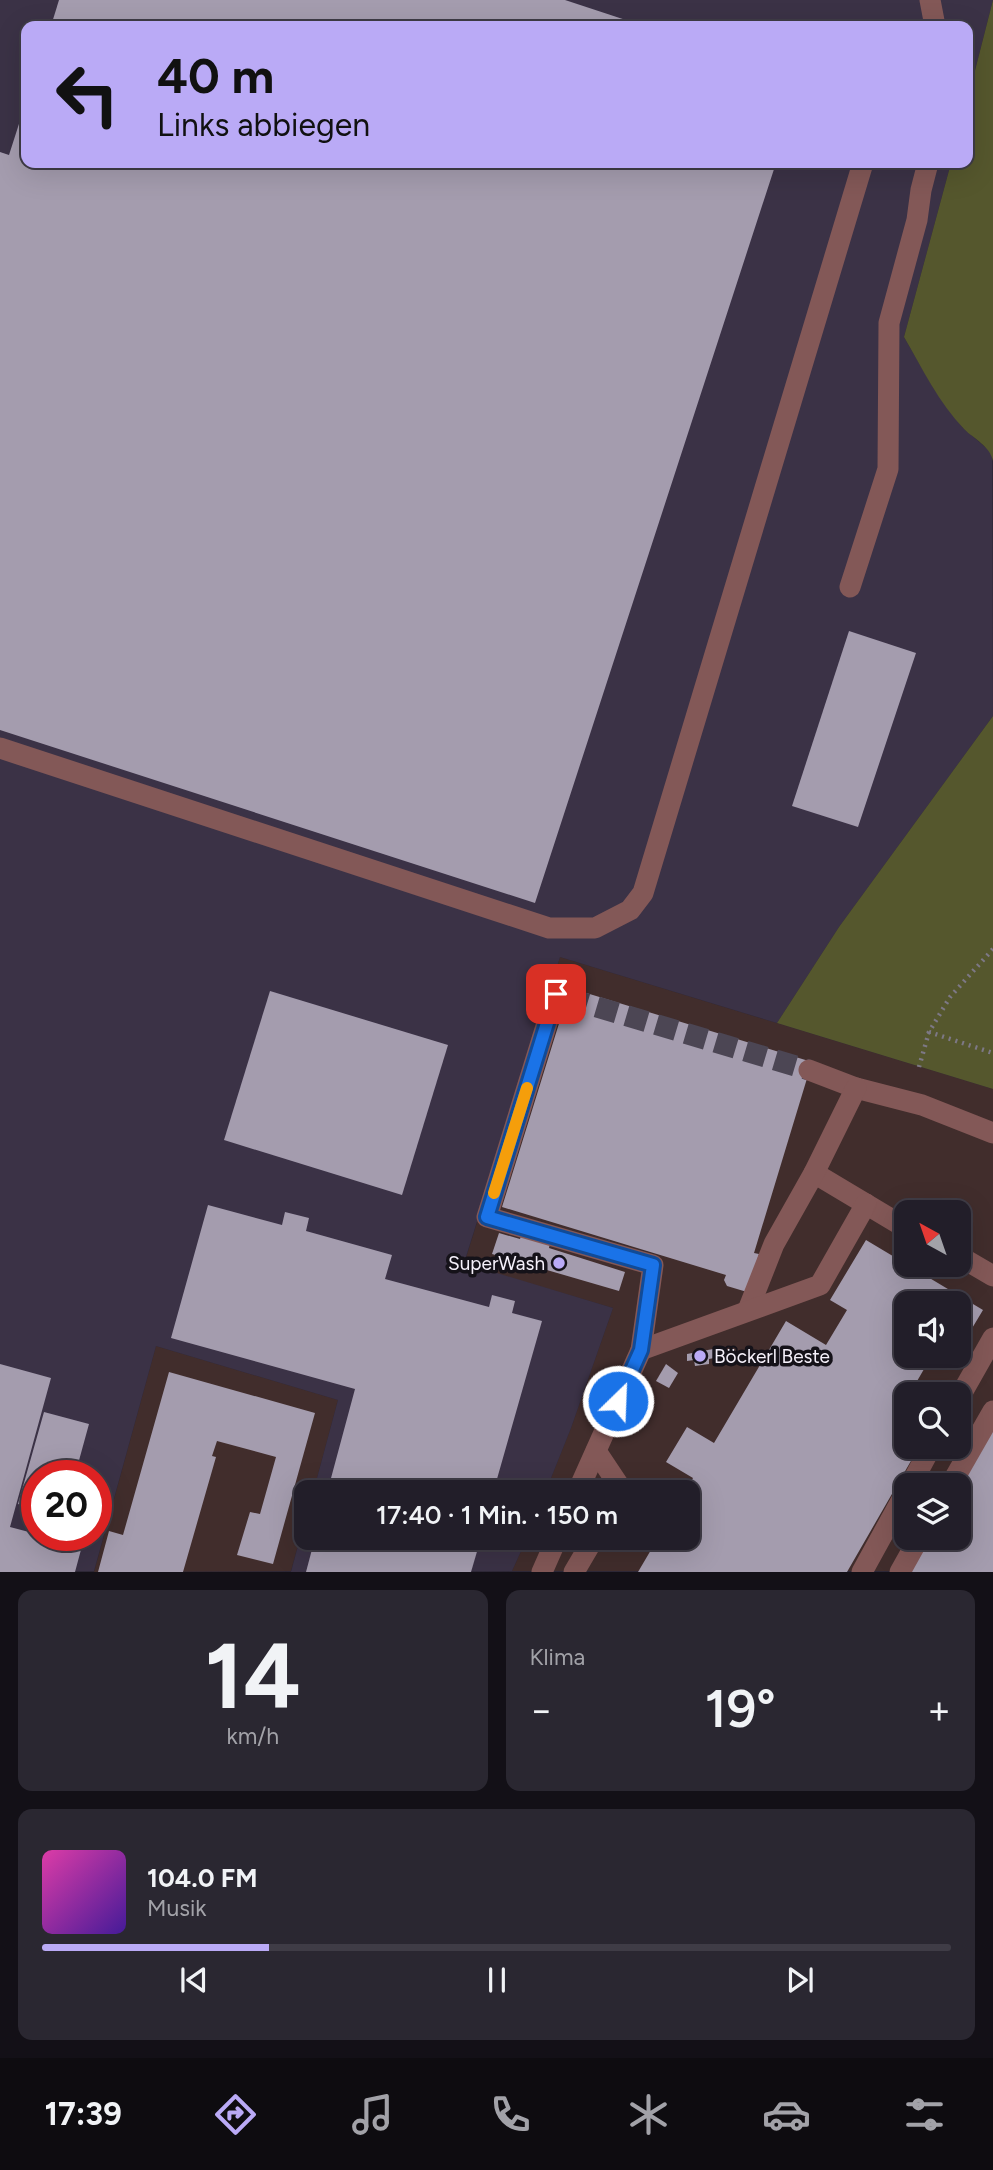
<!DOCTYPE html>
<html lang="de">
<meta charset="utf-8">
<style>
:root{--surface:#221e29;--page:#2a2731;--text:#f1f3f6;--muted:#a2a2a8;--line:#3f3c46;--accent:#baaaf6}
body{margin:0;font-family:Figtree,sans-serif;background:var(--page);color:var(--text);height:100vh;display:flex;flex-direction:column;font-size:26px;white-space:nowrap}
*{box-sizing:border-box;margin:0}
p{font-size:23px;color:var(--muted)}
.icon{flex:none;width:38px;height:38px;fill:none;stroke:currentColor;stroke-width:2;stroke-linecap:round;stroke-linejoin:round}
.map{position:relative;height:1572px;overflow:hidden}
.panel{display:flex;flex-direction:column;gap:18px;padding:18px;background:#131017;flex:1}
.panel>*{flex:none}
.top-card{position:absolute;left:21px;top:21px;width:952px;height:147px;border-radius:14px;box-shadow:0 7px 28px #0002,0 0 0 2px var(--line);background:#baaaf6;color:#111;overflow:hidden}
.needle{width:46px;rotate:320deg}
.fabs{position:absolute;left:894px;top:1200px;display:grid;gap:14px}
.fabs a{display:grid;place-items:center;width:77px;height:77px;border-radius:14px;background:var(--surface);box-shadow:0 7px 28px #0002,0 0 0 2px var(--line);font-size:35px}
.speed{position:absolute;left:21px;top:1460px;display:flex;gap:14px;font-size:35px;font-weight:700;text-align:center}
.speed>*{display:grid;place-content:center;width:91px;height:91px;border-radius:50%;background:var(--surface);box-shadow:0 7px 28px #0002,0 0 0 2px var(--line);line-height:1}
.speed .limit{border:10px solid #d22;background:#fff;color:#111}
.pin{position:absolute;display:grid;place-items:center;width:60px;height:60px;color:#fff;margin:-30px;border-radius:14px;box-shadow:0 4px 10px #0006}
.me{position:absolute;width:77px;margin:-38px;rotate:24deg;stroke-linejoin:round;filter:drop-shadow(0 0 5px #0008)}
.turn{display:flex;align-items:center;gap:24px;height:147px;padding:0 21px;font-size:32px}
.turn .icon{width:91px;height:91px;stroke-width:2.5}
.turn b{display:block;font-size:49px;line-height:60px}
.big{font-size:52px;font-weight:600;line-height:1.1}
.panel .widget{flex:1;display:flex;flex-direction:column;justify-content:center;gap:10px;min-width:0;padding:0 24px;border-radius:14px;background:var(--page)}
.panel .dial{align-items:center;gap:0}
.dial b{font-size:91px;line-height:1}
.song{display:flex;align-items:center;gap:21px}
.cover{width:84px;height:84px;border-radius:10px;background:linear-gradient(135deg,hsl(320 70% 55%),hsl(260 70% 35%))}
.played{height:7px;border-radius:4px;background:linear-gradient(90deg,var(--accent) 25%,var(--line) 25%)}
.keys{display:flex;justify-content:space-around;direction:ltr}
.heat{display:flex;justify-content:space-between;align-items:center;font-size:38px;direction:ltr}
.panel .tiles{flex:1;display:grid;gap:18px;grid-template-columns:1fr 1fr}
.widget:last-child{grid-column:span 2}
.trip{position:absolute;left:294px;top:1480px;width:406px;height:70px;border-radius:14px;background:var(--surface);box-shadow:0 7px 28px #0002,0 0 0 2px var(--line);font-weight:600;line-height:70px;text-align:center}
.tab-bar{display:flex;height:112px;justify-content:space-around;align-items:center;background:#0e0c10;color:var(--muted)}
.tab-bar .icon{width:49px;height:49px}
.tab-bar .selected{color:var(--accent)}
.tab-bar b{font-size:32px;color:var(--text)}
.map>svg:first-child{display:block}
.commercial{fill:#412d2c;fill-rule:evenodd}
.built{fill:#3b3246;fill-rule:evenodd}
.green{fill:#55572d}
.building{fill:#a49cae}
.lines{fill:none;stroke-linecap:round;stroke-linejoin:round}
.minor-tunnel{stroke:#4c4654;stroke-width:21;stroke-dasharray:21 10;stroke-linecap:butt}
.path{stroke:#7d7885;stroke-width:4.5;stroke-dasharray:2 5;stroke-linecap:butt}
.minor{stroke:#835857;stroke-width:21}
.route-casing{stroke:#114b97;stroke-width:18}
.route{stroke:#1a73e8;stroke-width:12}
.slow{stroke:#f59e0b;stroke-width:12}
.poi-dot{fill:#baaaf6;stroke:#151219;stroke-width:2.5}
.labels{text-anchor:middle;stroke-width:7;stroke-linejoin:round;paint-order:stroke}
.poi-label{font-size:19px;fill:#f6f1fb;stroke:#151219;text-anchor:end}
</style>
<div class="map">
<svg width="993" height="1572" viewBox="0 0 993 1572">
<rect width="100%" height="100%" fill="#2e2837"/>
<g class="commercial">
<path d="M560 957 993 1089V1571H512L527 1538H688V1493H545L571 1428 613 1308 464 1264ZM906 1213H959V1265H906ZM906 1304H959V1356H906ZM906 1395H959V1447H906ZM906 1486H959V1538H906Z"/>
<path d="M156 1346 338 1400 313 1493H306V1516L291 1571 94 1572Z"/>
</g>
<g class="built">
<path d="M0 0H993L968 98V26H26V163H951L904 337 934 389 963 428 992 453 993 716 839 927 777 1023 560 957 464 1263 613 1308 571 1428 545 1493H313L338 1400 156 1346 94 1571H0ZM37 1475H96V1535H37Z"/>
<path d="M306 1516V1538H527L512 1571 291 1572Z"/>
</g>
<g class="green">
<path d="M993 0V461C990 446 974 439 964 429 939 403 922 368 904 337L951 163H968V98Z"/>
<path d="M993 716V1089L777 1023 839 927Z"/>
</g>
<g class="building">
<path d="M59 0H565L644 26H51Z"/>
<path d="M26 102V163H776L535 903 0 730V152L9 155Z"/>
<path d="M849 631 916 653 858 827 792 806Z"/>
<path d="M570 988 812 1062 754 1253 759 1254 747 1292 727 1286 724 1280 726 1275 502 1207Z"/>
<path d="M270 991 448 1045 402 1195 224 1140Z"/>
<path d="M208 1205 282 1225 285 1212 309 1218 306 1231 392 1255 385 1279 489 1307 492 1295 515 1301 512 1313 542 1321 493 1493H327L355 1389 171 1338Z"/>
<path d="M523 1229 551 1238 549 1248 625 1272 619 1291 492 1254 499 1233 520 1239Z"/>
<path d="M866 1240 983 1310 959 1350V1304H906V1356H956L949 1368 931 1357 909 1395H906V1447H919L847 1572H638L658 1538H688V1493H685L693 1478 666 1462 687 1427 714 1443 786 1321 826 1345 847 1310 830 1300Z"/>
<path d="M713 1349 714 1358 709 1359V1364L695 1366 694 1360 687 1361V1354Z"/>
<path d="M0 1364 51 1378 10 1527 82 1546 75 1572H0Z"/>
<path d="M666 1364 678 1373 669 1388 656 1381Z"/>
<path d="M169 1372 315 1413 273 1564 237 1555 250 1512 260 1514 276 1457 217 1441 212 1456 216 1457 183 1572H98L109 1531 123 1535Z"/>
<path d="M44 1412 89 1424 75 1475H37V1510L18 1504Z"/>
<path d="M993 1424V1572H907L927 1538H959V1486Z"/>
<path d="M315 1538H481L471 1572H306Z"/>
</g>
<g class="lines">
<path class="minor-tunnel" d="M567 998 809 1070"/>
<g class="path">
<path d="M993 949 950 997 929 1032 993 1053"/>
<path d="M919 1067 929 1032"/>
</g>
<g class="minor">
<path d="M930 0 935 26"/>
<path d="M850 587 888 469 889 323 917 220 921 190 928 163"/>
<path d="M0 748 549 928H595L630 910 643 893 863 163"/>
<path d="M567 998 556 994 487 1217 653 1265 641 1350 577 1493"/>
<path d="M809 1070 856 1088 922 1105 993 1133"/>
<path d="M814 1173 906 1228"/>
<path d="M959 1256 993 1276"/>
<path d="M748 1310 774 1244 814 1173 856 1088"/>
<path d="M641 1350 820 1285 866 1204"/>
<path d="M959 1398 993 1338"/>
<path d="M596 1451 618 1484V1493"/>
<path d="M910 1486 931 1447"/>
<path d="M950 1486 993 1411"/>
<path d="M542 1572 557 1538"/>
<path d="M574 1572 594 1538"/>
<path d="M862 1572 906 1492"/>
<path d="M900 1572 919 1538"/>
</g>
</g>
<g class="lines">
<g class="route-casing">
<path id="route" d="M556 994 487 1217 653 1265 641 1350 618 1401"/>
</g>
<use href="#route" class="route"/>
<path class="slow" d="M494 1193 527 1088"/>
</g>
<g class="poi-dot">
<circle cx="559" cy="1263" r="7"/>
<circle cx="700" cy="1356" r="7"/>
</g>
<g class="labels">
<g class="poi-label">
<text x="545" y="1270">SuperWash</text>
<text x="714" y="1363" text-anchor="start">Böckerl Beste</text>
</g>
</g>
</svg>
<div class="fabs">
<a><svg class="needle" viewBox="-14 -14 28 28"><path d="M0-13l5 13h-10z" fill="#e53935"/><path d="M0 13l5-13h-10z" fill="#a2a2a8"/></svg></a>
<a><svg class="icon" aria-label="sound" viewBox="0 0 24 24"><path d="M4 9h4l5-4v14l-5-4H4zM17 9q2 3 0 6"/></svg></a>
<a><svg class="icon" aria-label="search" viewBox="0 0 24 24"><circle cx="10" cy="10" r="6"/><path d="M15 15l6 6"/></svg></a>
<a><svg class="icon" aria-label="layers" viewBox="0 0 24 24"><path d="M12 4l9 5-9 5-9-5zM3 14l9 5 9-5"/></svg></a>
</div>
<div class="speed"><div class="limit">20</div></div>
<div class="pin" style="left:556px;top:994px;background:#d93025"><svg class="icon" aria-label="arrive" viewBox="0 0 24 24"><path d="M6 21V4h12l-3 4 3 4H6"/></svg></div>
<svg class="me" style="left:618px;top:1401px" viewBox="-20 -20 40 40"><circle r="17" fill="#1a73e8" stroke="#fff" stroke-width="3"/><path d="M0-11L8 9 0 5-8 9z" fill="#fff"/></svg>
<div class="trip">17:40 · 1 Min. · 150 m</div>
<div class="top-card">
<div class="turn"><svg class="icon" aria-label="left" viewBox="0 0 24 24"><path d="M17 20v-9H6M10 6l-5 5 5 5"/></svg><div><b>40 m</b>Links abbiegen</div></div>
</div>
</div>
<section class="panel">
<div class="tiles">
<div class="widget dial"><b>14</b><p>km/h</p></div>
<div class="widget"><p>Klima</p>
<div class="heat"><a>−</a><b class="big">19°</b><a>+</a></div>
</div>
<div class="widget">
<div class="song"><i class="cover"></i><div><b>104.0 FM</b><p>Musik</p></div></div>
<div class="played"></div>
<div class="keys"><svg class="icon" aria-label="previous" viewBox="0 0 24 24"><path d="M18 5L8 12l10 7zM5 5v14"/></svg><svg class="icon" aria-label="pause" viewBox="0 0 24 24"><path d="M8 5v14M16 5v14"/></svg><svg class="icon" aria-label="next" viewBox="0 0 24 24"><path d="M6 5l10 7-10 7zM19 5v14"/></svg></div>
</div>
</div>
</section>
<nav class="tab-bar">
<b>17:39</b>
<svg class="icon selected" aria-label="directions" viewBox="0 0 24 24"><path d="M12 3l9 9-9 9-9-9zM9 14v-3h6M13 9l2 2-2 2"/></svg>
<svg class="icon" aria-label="music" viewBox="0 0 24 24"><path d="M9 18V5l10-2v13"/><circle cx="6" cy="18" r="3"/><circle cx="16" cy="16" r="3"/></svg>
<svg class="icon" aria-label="phone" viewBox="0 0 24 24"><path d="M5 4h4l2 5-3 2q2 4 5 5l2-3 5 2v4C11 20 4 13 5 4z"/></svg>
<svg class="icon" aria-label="climate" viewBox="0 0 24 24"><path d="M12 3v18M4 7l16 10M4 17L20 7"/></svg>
<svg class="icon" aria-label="car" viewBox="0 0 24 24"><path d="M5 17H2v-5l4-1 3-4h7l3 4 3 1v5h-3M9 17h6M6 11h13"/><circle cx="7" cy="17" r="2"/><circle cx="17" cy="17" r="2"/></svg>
<svg class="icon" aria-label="filters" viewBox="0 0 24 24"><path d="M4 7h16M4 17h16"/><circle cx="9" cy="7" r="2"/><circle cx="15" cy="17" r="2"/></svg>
</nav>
